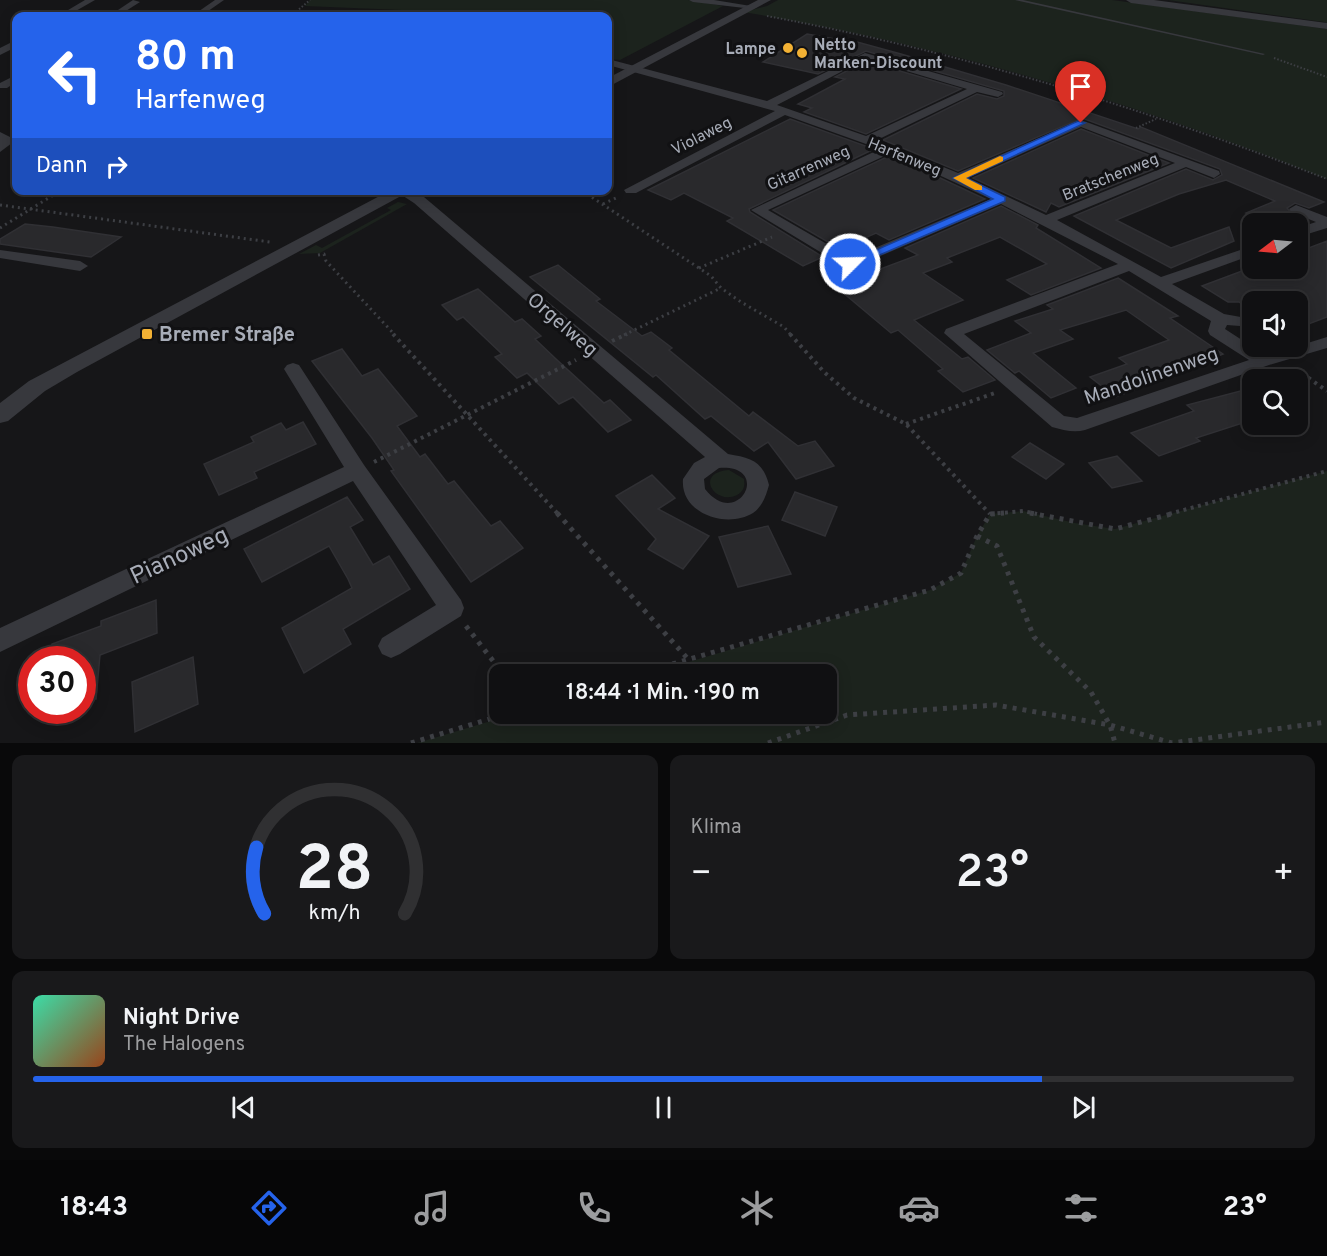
<!DOCTYPE html>
<html lang="de">
<meta charset="utf-8">
<style>
:root{--surface:#101012;--page:#19191b;--text:#f1f3f6;--muted:#9c9d9f;--line:#303032;--accent:#2563eb}
body{margin:0;font-family:Overpass,sans-serif;background:var(--page);color:var(--text);height:100vh;display:flex;flex-direction:column;font-size:22px;white-space:nowrap}
*{box-sizing:border-box;margin:0}
p{font-size:20px;color:var(--muted)}
.icon{flex:none;width:33px;height:33px;fill:none;stroke:currentColor;stroke-width:2;stroke-linecap:round;stroke-linejoin:round}
.map{position:relative;height:743px;overflow:hidden}
.drawer{display:flex;flex-direction:column;gap:12px;padding:12px;background:#09090a;flex:1}
.drawer>*{flex:none}
.hud{position:absolute;left:12px;top:12px;width:600px;height:183px;border-radius:12px;box-shadow:0 3px 15px #0003,0 0 0 2px var(--line);background:#2563eb;color:#fff;overflow:hidden}
.needle{width:39px;rotate:254deg}
.tools{position:absolute;left:1242px;top:213px;display:grid;gap:12px}
.tools a{display:grid;place-items:center;width:66px;height:66px;border-radius:12px;background:var(--surface);box-shadow:0 3px 15px #0003,0 0 0 2px var(--line);font-size:30px}
.speed{position:absolute;left:18px;top:646px;display:flex;gap:12px;font-size:30px;font-weight:700;text-align:center}
.speed>*{display:grid;place-content:center;width:78px;height:78px;border-radius:50%;background:var(--surface);box-shadow:0 3px 15px #0003,0 0 0 2px var(--line);line-height:1}
.speed .limit{border:9px solid #d22;background:#fff;color:#111}
.pin{position:absolute;display:grid;place-items:center;width:51px;height:51px;color:#fff;margin:-62px -26px;border-radius:50% 50% 50% 0;rotate:-45deg;box-shadow:0 0 6px #0007}
.pin .icon{rotate:45deg}
.me{position:absolute;width:66px;margin:-33px;rotate:67deg;stroke-linejoin:round;filter:drop-shadow(0 0 4px #0008)}
.turn{display:flex;align-items:center;gap:21px;height:126px;padding:0 24px;font-size:27px}
.turn .icon{width:78px;height:78px;stroke-width:2.5}
.turn b{display:block;font-size:42px;line-height:51px}
.then{display:flex;align-items:center;height:57px;padding:0 24px;background:#0003;gap:12px;font-size:22px}
.big{font-size:45px;font-weight:600;line-height:1.1}
.drawer .widget{flex:1;display:flex;flex-direction:column;justify-content:center;gap:9px;min-width:0;padding:0 21px;border-radius:12px;background:var(--page)}
.drawer .dial{align-items:center;gap:0}
.dial svg{height:156px;overflow:visible;fill:none;stroke:var(--line);stroke-width:7;stroke-linecap:round;text-anchor:middle}
.dial text{fill:var(--text);stroke:none}
.song{display:flex;align-items:center;gap:18px}
.cover{width:72px;height:72px;border-radius:9px;background:linear-gradient(135deg,hsl(160 70% 55%),hsl(20 70% 35%))}
.played{height:6px;border-radius:3px;background:linear-gradient(90deg,var(--accent) 80%,var(--line) 80%)}
.keys{display:flex;justify-content:space-around;direction:ltr}
.heat{display:flex;justify-content:space-between;align-items:center;font-size:33px;direction:ltr}
.drawer .tiles{flex:1;display:grid;gap:12px;grid-template-columns:1fr 1fr}
.widget:last-child{grid-column:span 2}
.trip{position:absolute;left:489px;top:664px;width:348px;height:60px;border-radius:12px;background:var(--surface);box-shadow:0 3px 15px #0003,0 0 0 2px var(--line);font-weight:600;line-height:60px;text-align:center}
.tabs{display:flex;height:96px;justify-content:space-around;align-items:center;background:#060607;color:var(--muted)}
.tabs .icon{width:42px;height:42px}
.tabs .current{color:var(--accent)}
.tabs b{font-size:27px;color:var(--text)}
.map>svg:first-child{display:block}
.green{fill:#1c231d}
.building{fill:#29292c;stroke:#303034;stroke-width:1.5}
.lines{fill:none;stroke-linecap:round;stroke-linejoin:round}
.path-far3{stroke:#3d3f44;stroke-width:2;stroke-dasharray:1.5 2;stroke-linecap:butt}
.path-far2{stroke:#3d3f44;stroke-width:3;stroke-dasharray:2 4;stroke-linecap:butt}
.path-far1{stroke:#3d3f44;stroke-width:4;stroke-dasharray:3 4.5;stroke-linecap:butt}
.path{stroke:#3d3f44;stroke-width:5;stroke-dasharray:4 6;stroke-linecap:butt}
.service{fill:#37383d;fill-rule:evenodd}
.minor{fill:#37383d;fill-rule:evenodd}
.tertiary{fill:#37383d;fill-rule:evenodd}
.route{fill:#2563eb;stroke:#184099;stroke-width:1.5}
.slow{fill:#f59e0b}
.poi-dot{fill:#f2b134;stroke:#111113;stroke-width:2}
.labels{text-anchor:middle;stroke-width:6;stroke-linejoin:round;paint-order:stroke}
.far-poi-label{font-size:16px;font-weight:bold;fill:#a8adb8;stroke:#111113;text-anchor:start}
.far-street-label{font-size:16px;fill:#a8adb8;stroke:#111113}
.street-label{font-size:20px;fill:#a8adb8;stroke:#111113}
.poi-label{font-size:20px;font-weight:bold;fill:#a8adb8;stroke:#111113;text-anchor:start}
.near-street-label{font-size:24px;fill:#a8adb8;stroke:#111113}
</style>
<div class="map">
<svg width="1327" height="743" viewBox="0 0 1327 743">
<rect width="100%" height="100%" fill="#161618"/>
<g class="green">
<path d="M310 0H688L723 6 620 60 608 59V16H444L449 12 305 6Z"/>
<path d="M778 0H1112L1327 29V179C1140 104 943 45 743 12L767 6Z"/>
<path d="M1168 0H1327V23L1324 22Z"/>
<path d="M398 202 407 204 320 253 299 254 316 245 322 248 391 210 387 208Z"/>
<path d="M729 470 744 479C745 486 744 491 737 495 714 506 694 472 729 470Z"/>
<path d="M1327 471V743H417L514 714H826V675H645L930 590 961 573 977 536 990 514 1023 511 1075 523 1115 529Z"/>
</g>
<g class="building">
<path d="M807 34 835 39 839 37 901 54 1006 85 1138 129 1141 127 1324 202 1309 208 1295 203 1287 208 1293 215 1269 224 1246 213 1275 201 1226 180 1179 194 1116 220 1171 248 1229 227 1234 241 1171 268 1074 216 1186 169 1213 180 1222 175 1220 169 1082 118 958 171 883 140 977 94 997 99 1004 96V91L866 51 818 74 763 62Z"/>
<path d="M866 61 961 89 866 134 804 112 812 108 798 104 845 79 835 77Z"/>
<path d="M790 119 874 149 749 209 750 212 823 257 803 266 727 221 733 218 684 193 671 200 648 190Z"/>
<path d="M1081 129 1169 163 1059 207 1051 203 1046 212 973 178Z"/>
<path d="M891 155 985 199 889 240 876 233 840 249 773 210Z"/>
<path d="M1001 206 1038 225 1036 228 1101 268 1031 295 1007 280 1047 264 1000 237 947 258 952 262 923 273 963 300 914 320 962 359 968 357 995 380 963 392 938 371 943 369 898 330 891 333 835 286 918 255 905 248Z"/>
<path d="M25 224 53 227 121 237 91 257 0 244V239Z"/>
<path d="M1327 241V317L1298 328V302H1252V309L1239 302H1228L1202 286 1250 268H1298V252Z"/>
<path d="M558 265 600 299 596 301 642 336 651 332 672 348 669 350 749 416 753 412 798 446 815 441 834 466 796 479 768 442 754 451 711 416 705 419 656 375 653 377 530 277Z"/>
<path d="M1118 278 1178 316 1170 318 1223 354 1116 397 1090 377 1127 364 1119 358 1169 340 1126 310 1060 330 1073 339 1033 353 1076 388 1051 398 1019 371 1015 373 987 350 1031 333 1015 321 1053 309 1047 305Z"/>
<path d="M478 289 515 322 522 319 541 336 535 339 556 359 604 403 610 400 631 420 608 432 573 397 559 404 527 373 517 378 495 357 502 354 463 317 457 320 442 305Z"/>
<path d="M342 349 362 376 378 369 417 416 397 426 420 457 425 454 448 484 454 481 491 526 500 521 523 548 471 582 391 471 394 470 372 438 312 361Z"/>
<path d="M1252 388V420L1196 438 1200 441 1159 456 1131 433 1194 411 1187 405Z"/>
<path d="M303 422 316 444 254 472 257 478 219 495 204 464 254 442 251 437 281 423 286 430Z"/>
<path d="M1030 443 1064 464 1046 479 1012 457Z"/>
<path d="M1117 456 1142 481 1112 488 1089 463Z"/>
<path d="M652 475 675 498 658 509 709 536 683 569 648 549 656 539 616 496Z"/>
<path d="M795 492 837 507 825 536 782 520Z"/>
<path d="M347 497 363 520 350 527 373 565 389 556 410 589 343 629 351 644 304 673 282 628 352 588 348 579 329 546 262 582 244 549Z"/>
<path d="M768 526 791 574 738 587 719 537Z"/>
<path d="M156 600 157 633 100 655 96 699H82V660H50L52 644 101 626V621Z"/>
<path d="M193 657 198 704 135 732 132 682Z"/>
</g>
<g class="lines">
<g class="path-far3">
<path d="M291 16 310 0"/>
<path d="M767 16C960 52 1144 108 1327 179"/>
<path d="M1274 58 1327 77"/>
<path d="M1136 128 1156 119"/>
<path d="M581 190 589 195"/>
<path d="M53 195 61 190"/>
</g>
<g class="path-far2">
<path d="M587 194 711 276 721 288 741 302 784 327 791 335"/>
<path d="M603 204 616 198"/>
<path d="M0 205 270 242"/>
<path d="M0 228 55 194"/>
<path d="M318 255 324 254 326 261 395 335"/>
<path d="M699 268 772 237"/>
<path d="M624 335 721 288"/>
</g>
<g class="path-far1">
<path d="M393 334 558 514"/>
<path d="M790 334 824 372 854 398 906 424 990 514"/>
<path d="M612 341 627 334"/>
<path d="M1296 369 1327 391"/>
<path d="M906 424 995 393"/>
<path d="M374 462 576 360"/>
<path d="M990 514 1023 511 1037 514"/>
<path d="M1169 514 1327 471"/>
</g>
<g class="path">
<path d="M557 513 688 659"/>
<path d="M1030 513 1115 529 1175 513"/>
<path d="M977 536 997 546 1034 637 1091 692 1110 725 1115 743"/>
<path d="M466 626 504 675"/>
<path d="M634 675 930 590 961 573 977 536 990 514 1004 513"/>
<path d="M411 743 506 714"/>
<path d="M768 743 847 715 996 705 1110 725 1172 743 1327 722"/>
</g>
<path class="service" d="M1015 0H1023L1265 54 1263 55Z"/>
<g class="minor">
<path d="M85 0H95L67 16H58Z"/>
<path d="M133 0 140 2 118 16H109Z"/>
<path d="M215 0H224L201 16H192Z"/>
<path d="M689 0H714L757 7 753 9 693 2Z"/>
<path d="M16 40V47L0 55V48Z"/>
<path d="M865 53 1002 92 1003 94 998 97 977 92 877 140 958 173 1081 120 1219 171 1220 174 1214 178 1186 167 1057 220 1161 277 1252 246V255L1172 284 1224 314 1252 319V331L1240 326 1227 325 1225 329 1265 355 1281 350 1278 346H1298L1327 337V348L1269 365 1085 430C1074 433 1063 430 1052 427L944 333 946 329 1118 264 1001 204 855 267H845L751 210 880 149 785 115 636 193H626L624 190 775 111 608 65V59L767 101ZM866 59 967 89 866 136 777 105ZM1081 127 1175 163 1046 215 968 178ZM891 153 991 199 851 258 768 210ZM1129 271 1211 321 1208 331 1210 335 1249 360 1077 418 1064 416 964 334Z"/>
<path d="M16 75V82L7 88H0V83Z"/>
<path d="M0 132 16 140 0 152Z"/>
<path d="M394 190H411L424 197 728 454C751 458 763 461 769 485 766 496 762 507 753 513 727 529 680 514 683 479L694 463 705 457 414 203ZM719 468C773 464 738 531 705 489L704 479Z"/>
<path d="M1296 205 1327 217V228L1298 237V228L1316 222 1291 212 1289 209Z"/>
<path d="M0 250 80 261 88 266 80 271 0 258Z"/>
<path d="M293 363 299 365 364 465 461 600 464 608 461 616 400 654 391 658 382 654 378 646 382 638 436 605 353 481 0 652V628L344 467 284 369 287 365Z"/>
</g>
<g class="tertiary">
<path d="M758 0H771L608 87V78Z"/>
<path d="M1126 0H1154L1327 23V29L1131 3Z"/>
<path d="M391 190H412L77 372 45 391 8 421 0 423V403L29 381Z"/>
</g>
</g>
<path class="route" d="M1078 121 1085 123 966 178 1005 197V201L854 266H846L844 264 993 199 953 178Z"/>
<path class="slow" d="M1000 156 1003 157V161L966 178 982 186V190H975L953 178Z"/>
<g class="poi-dot">
<circle cx="788" cy="48" r="6"/>
<circle cx="802" cy="53" r="6"/>
<rect x="141" y="328" width="12" height="12" rx="3"/>
</g>
<g class="labels">
<g class="far-poi-label">
<text x="814" y="50">Netto<tspan x="814" dy="18">Marken-Discount</tspan></text>
<text x="776" y="54" text-anchor="end">Lampe</text>
</g>
<g class="far-street-label">
<text transform="translate(701 135) rotate(-27)" y="6">Violaweg</text>
<text transform="translate(905 156) rotate(22)" y="6">Harfenweg</text>
<text transform="translate(808 167) rotate(-24)" y="6">Gitarrenweg</text>
<text transform="translate(1110 176) rotate(-22)" y="6">Bratschenweg</text>
</g>
<g class="street-label">
<text transform="translate(563 324) rotate(41)" y="7">Orgelweg</text>
<text transform="translate(1151 375) rotate(-19)" y="7">Mandolinenweg</text>
</g>
<g class="poi-label">
<text x="159" y="341">Bremer Straße</text>
</g>
<g class="near-street-label">
<text transform="translate(179 555) rotate(-25)" y="8">Pianoweg</text>
</g>
</g>
</svg>
<div class="tools">
<a><svg class="needle" viewBox="-14 -14 28 28"><path d="M0-13l5 13h-10z" fill="#e53935"/><path d="M0 13l5-13h-10z" fill="#9c9d9f"/></svg></a>
<a><svg class="icon" aria-label="sound" viewBox="0 0 24 24"><path d="M4 9h4l5-4v14l-5-4H4zM17 9q2 3 0 6"/></svg></a>
<a><svg class="icon" aria-label="search" viewBox="0 0 24 24"><circle cx="10" cy="10" r="6"/><path d="M15 15l6 6"/></svg></a>
</div>
<div class="speed"><div class="limit">30</div></div>
<div class="pin" style="left:1081px;top:123px;background:#d93025"><svg class="icon" aria-label="arrive" viewBox="0 0 24 24"><path d="M6 21V4h12l-3 4 3 4H6"/></svg></div>
<svg class="me" style="left:850px;top:264px" viewBox="-20 -20 40 40"><circle r="17" fill="#2563eb" stroke="#fff" stroke-width="3"/><path d="M0-11L8 9 0 5-8 9z" fill="#fff"/></svg>
<div class="trip">18:44 · 1 Min. · 190 m</div>
<div class="hud">
<div class="turn"><svg class="icon" aria-label="left" viewBox="0 0 24 24"><path d="M17 20v-9H6M10 6l-5 5 5 5"/></svg><div><b>80 m</b>Harfenweg</div></div>
<div class="then">Dann<svg class="icon" aria-label="right" viewBox="0 0 24 24"><path d="M7 20v-9h11M14 6l5 5-5 5"/></svg></div>
</div>
</div>
<section class="drawer">
<div class="tiles">
<div class="widget dial"><svg viewBox="0 0 100 80">
<path d="M14 69A42 42 0 1 1 86 69"/>
<path d="M14 69A42 42 0 0 1 10 35" stroke="#2563eb"/>
<text x="50" y="56" font-size="32" font-weight="700">28</text>
<text x="50" y="72" font-size="11">km/h</text>
</svg></div>
<div class="widget"><p>Klima</p>
<div class="heat"><a>−</a><b class="big">23°</b><a>+</a></div>
</div>
<div class="widget">
<div class="song"><i class="cover"></i><div><b>Night Drive</b><p>The Halogens</p></div></div>
<div class="played"></div>
<div class="keys"><svg class="icon" aria-label="previous" viewBox="0 0 24 24"><path d="M18 5L8 12l10 7zM5 5v14"/></svg><svg class="icon" aria-label="pause" viewBox="0 0 24 24"><path d="M8 5v14M16 5v14"/></svg><svg class="icon" aria-label="next" viewBox="0 0 24 24"><path d="M6 5l10 7-10 7zM19 5v14"/></svg></div>
</div>
</div>
</section>
<nav class="tabs">
<b>18:43</b>
<svg class="icon current" aria-label="directions" viewBox="0 0 24 24"><path d="M12 3l9 9-9 9-9-9zM9 14v-3h6M13 9l2 2-2 2"/></svg>
<svg class="icon" aria-label="music" viewBox="0 0 24 24"><path d="M9 18V5l10-2v13"/><circle cx="6" cy="18" r="3"/><circle cx="16" cy="16" r="3"/></svg>
<svg class="icon" aria-label="phone" viewBox="0 0 24 24"><path d="M5 4h4l2 5-3 2q2 4 5 5l2-3 5 2v4C11 20 4 13 5 4z"/></svg>
<svg class="icon" aria-label="climate" viewBox="0 0 24 24"><path d="M12 3v18M4 7l16 10M4 17L20 7"/></svg>
<svg class="icon" aria-label="car" viewBox="0 0 24 24"><path d="M5 17H2v-5l4-1 3-4h7l3 4 3 1v5h-3M9 17h6M6 11h13"/><circle cx="7" cy="17" r="2"/><circle cx="17" cy="17" r="2"/></svg>
<svg class="icon" aria-label="filters" viewBox="0 0 24 24"><path d="M4 7h16M4 17h16"/><circle cx="9" cy="7" r="2"/><circle cx="15" cy="17" r="2"/></svg>
<b>23°</b>
</nav>
